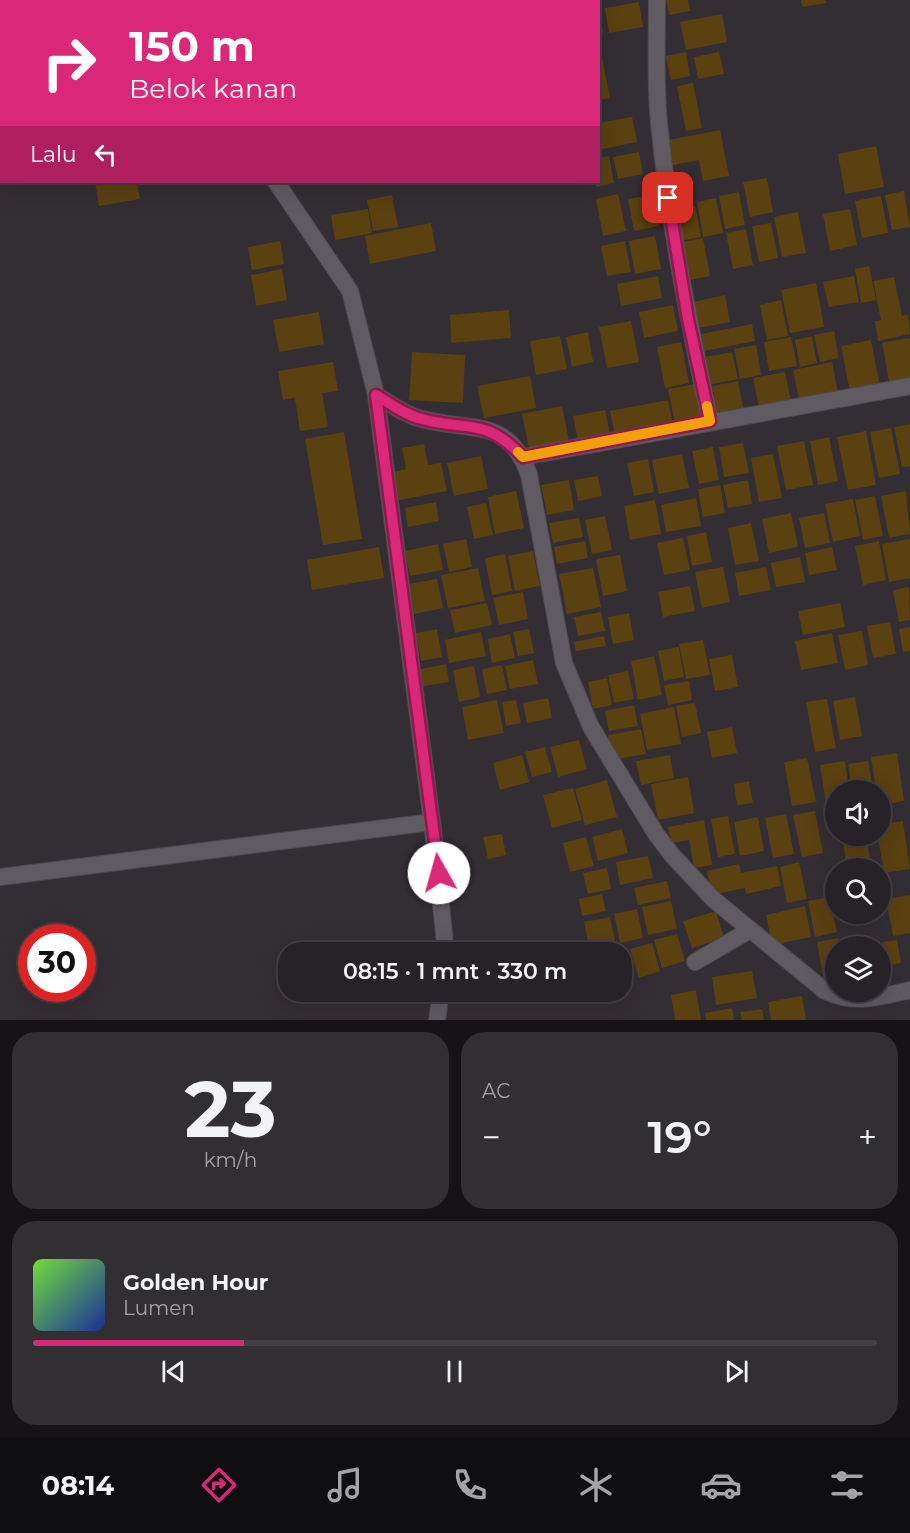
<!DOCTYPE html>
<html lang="id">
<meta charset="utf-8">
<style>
:root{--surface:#262227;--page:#322f33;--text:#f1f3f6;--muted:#a4a4a7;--line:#423f44;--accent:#db2777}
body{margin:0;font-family:Montserrat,sans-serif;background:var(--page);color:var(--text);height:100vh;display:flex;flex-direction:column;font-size:22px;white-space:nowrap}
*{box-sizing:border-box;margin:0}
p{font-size:20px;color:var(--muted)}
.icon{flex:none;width:33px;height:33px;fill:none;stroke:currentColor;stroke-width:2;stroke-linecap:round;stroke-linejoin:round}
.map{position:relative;height:1020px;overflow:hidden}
.side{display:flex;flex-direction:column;gap:12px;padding:12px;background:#151315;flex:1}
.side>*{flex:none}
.top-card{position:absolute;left:0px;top:0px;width:600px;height:183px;box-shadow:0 6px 24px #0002,0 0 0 2px var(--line);background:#db2777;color:#fff;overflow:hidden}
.tools{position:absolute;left:825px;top:780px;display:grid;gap:12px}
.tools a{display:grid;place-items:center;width:66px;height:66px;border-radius:50%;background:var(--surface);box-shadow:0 6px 24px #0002,0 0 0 2px var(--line);font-size:30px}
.speed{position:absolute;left:18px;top:924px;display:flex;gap:12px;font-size:30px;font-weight:700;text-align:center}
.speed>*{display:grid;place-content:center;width:78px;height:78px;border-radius:50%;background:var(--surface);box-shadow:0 6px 24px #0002,0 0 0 2px var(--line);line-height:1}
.speed .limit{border:9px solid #d22;background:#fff;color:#111}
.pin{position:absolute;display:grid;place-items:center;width:51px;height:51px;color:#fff;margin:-26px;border-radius:12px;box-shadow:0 3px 9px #0006}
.me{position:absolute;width:66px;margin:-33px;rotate:353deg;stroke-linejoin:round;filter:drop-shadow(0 0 4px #0008)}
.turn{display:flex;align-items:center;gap:21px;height:126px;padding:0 30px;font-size:27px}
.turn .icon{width:78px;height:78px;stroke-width:2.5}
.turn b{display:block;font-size:42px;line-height:51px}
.then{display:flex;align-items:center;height:57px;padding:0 30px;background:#0003;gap:12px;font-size:22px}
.big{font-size:45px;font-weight:600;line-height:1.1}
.side .widget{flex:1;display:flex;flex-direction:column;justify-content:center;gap:9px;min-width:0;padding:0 21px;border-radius:24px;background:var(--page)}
.side .dial{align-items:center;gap:0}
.dial b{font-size:78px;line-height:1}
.song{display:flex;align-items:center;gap:18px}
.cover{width:72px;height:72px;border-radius:9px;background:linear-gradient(135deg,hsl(100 70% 55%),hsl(230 70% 35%))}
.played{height:6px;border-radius:3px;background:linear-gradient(90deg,var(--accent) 25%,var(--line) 25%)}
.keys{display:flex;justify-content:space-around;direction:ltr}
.heat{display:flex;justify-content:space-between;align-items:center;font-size:33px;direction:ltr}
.side .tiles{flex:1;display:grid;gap:12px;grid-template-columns:1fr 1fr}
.widget:last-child{grid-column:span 2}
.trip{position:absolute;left:278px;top:942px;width:354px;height:60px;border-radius:24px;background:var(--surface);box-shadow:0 6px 24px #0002,0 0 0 2px var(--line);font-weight:600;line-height:60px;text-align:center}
.tab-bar{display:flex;height:96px;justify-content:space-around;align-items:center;background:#0f0e10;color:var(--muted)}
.tab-bar .icon{width:42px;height:42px}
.tab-bar .selected{color:var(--accent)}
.tab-bar b{font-size:27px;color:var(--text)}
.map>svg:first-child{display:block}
.building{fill:#5b4010}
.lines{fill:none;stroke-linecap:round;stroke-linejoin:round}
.minor-casing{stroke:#4e4a4f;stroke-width:18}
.minor{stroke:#605a62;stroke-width:16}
.route-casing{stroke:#8e194d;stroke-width:15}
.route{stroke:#db2777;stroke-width:10}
.slow{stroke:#f59e0b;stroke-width:10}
</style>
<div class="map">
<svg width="910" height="1020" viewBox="0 0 910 1020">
<rect width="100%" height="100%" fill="#332d34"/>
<g class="building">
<path d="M666 0H688L690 11 669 15Z"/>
<path d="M801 0H825L826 3 802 7Z"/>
<path d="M639 2 643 27 609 33 605 8Z"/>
<path d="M600 11 603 33 598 34V12Z"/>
<path d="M722 14 727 42 686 50 680 22Z"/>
<path d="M598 38 610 98 598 100Z"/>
<path d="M686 52 690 76 671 80 666 56Z"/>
<path d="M719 52 724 74 698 79 694 57Z"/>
<path d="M693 83 702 128 686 131 677 86Z"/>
<path d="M632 117 637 142 602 149 598 123Z"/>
<path d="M720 130 729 176 703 181 699 160 668 166 663 141Z"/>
<path d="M876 146 884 187 845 194 838 154Z"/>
<path d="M639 152 643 174 618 179 613 157Z"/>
<path d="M609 156 614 183 596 187 598 158Z"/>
<path d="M767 178 773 212 750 217 743 182Z"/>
<path d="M95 182H137L140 199 99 206Z"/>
<path d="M904 191 910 227 892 230 885 195Z"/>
<path d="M739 192 745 225 725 229 719 196Z"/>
<path d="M618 194 626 231 603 236 596 199Z"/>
<path d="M392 195 398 227 373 231 367 200Z"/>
<path d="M652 195 659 226 634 231 628 199Z"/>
<path d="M881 196 888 233 862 238 855 201Z"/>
<path d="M716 198 723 233 703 237 697 202Z"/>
<path d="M695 206 701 237 680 241 674 210Z"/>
<path d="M368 209 372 233 335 240 331 215Z"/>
<path d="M850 209 857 245 830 251 823 214Z"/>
<path d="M798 212 806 253 782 257 774 217Z"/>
<path d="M431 223 436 251 370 264 365 236Z"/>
<path d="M771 223 778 258 759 262 752 226Z"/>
<path d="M746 229 753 265 733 269 726 233Z"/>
<path d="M655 236 661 269 635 274 629 241Z"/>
<path d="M703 238 710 276 685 281 678 243Z"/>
<path d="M280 241 284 264 252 270 248 247Z"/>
<path d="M625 241 631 272 607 276 601 246Z"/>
<path d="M869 266 876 300 861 303 855 269Z"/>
<path d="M282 269 287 300 256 306 251 275Z"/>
<path d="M658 276 662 298 621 306 617 284Z"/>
<path d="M854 276 859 302 829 307 823 282Z"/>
<path d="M894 277 902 316 908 314 910 334 878 341 875 321 881 320 873 281Z"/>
<path d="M816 283 824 327 790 333 781 290Z"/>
<path d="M725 295 730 322 693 329 688 303Z"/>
<path d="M781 300 788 336 767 340 760 305Z"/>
<path d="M673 305 678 331 644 338 639 312Z"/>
<path d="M509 310 511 338 451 343 450 315Z"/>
<path d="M319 312 324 344 279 352 273 320Z"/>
<path d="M631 321 639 362 607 368 599 327Z"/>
<path d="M752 324 755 341 704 351 701 334Z"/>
<path d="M834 331 839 358 820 362 814 335Z"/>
<path d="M588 332 593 362 572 367 566 337Z"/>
<path d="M560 336 567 369 536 375 530 341Z"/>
<path d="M812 336 817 363 800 367 795 340Z"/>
<path d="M791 337 797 366 769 371 764 342Z"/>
<path d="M910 338V384L890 387 882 343Z"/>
<path d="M871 340 880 386 850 392 841 346Z"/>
<path d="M681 342 689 383 665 388 657 347Z"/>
<path d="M756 345 761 375 740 379 734 349Z"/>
<path d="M412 352 465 355 463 403 409 400Z"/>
<path d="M732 352 738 379 703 386 698 358Z"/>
<path d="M333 362 338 391 322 393 328 427 300 431 295 398 283 400 278 371Z"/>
<path d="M832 362 839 397 800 405 793 370Z"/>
<path d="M785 372 791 402 759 408 753 378Z"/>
<path d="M530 376 536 408 484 418 477 386Z"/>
<path d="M738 381 744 412 718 417 712 386Z"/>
<path d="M696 384 702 419 675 424 668 389Z"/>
<path d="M668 400 673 425 615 436 610 411Z"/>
<path d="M562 406 569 441 529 449 522 414Z"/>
<path d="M605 410 611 439 579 445 573 416Z"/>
<path d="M910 424V466L902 467 894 427Z"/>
<path d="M891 428 900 474 879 478 870 432Z"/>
<path d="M866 431 876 485 848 490 837 437Z"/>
<path d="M344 432 362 539 323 545 305 439Z"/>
<path d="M829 437 838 481 818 485 810 441Z"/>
<path d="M804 441 813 485 786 490 777 446Z"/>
<path d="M743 443 749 473 724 477 719 447Z"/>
<path d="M424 444 428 465 441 463 447 491 395 501 389 473 406 469 402 448Z"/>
<path d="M713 447 719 480 699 484 692 451Z"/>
<path d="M682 454 689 488 659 494 652 460Z"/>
<path d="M773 454 782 498 759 502 751 458Z"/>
<path d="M481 456 488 489 454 496 447 463Z"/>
<path d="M648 459 654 492 634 496 627 463Z"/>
<path d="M598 476 602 496 578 501 574 480Z"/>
<path d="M569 480 574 510 547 515 541 485Z"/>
<path d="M748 480 752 504 728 508 723 485Z"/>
<path d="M720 485 725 513 703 517 698 489Z"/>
<path d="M516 491 524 528 495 534 488 497Z"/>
<path d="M906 491 910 534 889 538 881 496Z"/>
<path d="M875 496 883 536 863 540 855 500Z"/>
<path d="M696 498 701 526 666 532 661 505Z"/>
<path d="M853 499 860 536 833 542 825 504Z"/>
<path d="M655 500 661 534 630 540 624 506Z"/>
<path d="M436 502 439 521 408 527 405 508Z"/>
<path d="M486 503 493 535 474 539 467 507Z"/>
<path d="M791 513 798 547 769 553 762 519Z"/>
<path d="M824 513 830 543 805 548 799 518Z"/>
<path d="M605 516 612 550 592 554 585 520Z"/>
<path d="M579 518 583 537 553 543 549 523Z"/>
<path d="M751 523 759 561 735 565 728 528Z"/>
<path d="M706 532 712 562 692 566 687 536Z"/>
<path d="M683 538 690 570 664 575 657 543Z"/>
<path d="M466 539 472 567 449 572 443 544Z"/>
<path d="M910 539V578L889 582 882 544Z"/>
<path d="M585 541 588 558 557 564 554 547Z"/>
<path d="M879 541 886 580 863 585 855 546Z"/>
<path d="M438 544 443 570 410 576 405 551Z"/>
<path d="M379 547 384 578 312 590 307 560Z"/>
<path d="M832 547 837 570 809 575 805 553Z"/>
<path d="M533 551 540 586 515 591 508 556Z"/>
<path d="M505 554 512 591 492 595 485 558Z"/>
<path d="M620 555 627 591 603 596 596 559Z"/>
<path d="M800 557 805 582 776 587 771 563Z"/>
<path d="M723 567 730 602 702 608 695 572Z"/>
<path d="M766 567 771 590 739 596 735 573Z"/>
<path d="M478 568 485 601 448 608 441 575Z"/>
<path d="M593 568 601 607 567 614 559 574Z"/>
<path d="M437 579 443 608 409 615 403 585Z"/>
<path d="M690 586 695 611 663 617 658 592Z"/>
<path d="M909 587 910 620 899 622 893 590Z"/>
<path d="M523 592 528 619 499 625 493 598Z"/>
<path d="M487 603 492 625 455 633 450 610Z"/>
<path d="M840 603 845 627 803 635 798 611Z"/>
<path d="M601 612 605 631 578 636 574 617Z"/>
<path d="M629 613 634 640 613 644 608 617Z"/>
<path d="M890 622 896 654 873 658 867 626Z"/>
<path d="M910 627V651L903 652 899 629Z"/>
<path d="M437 629 442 657 421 661 416 633Z"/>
<path d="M529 629 534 653 518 656 513 632Z"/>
<path d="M862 631 868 665 845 670 838 635Z"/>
<path d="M481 632 486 656 449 663 445 640Z"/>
<path d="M832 633 838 663 801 670 795 641Z"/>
<path d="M510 634 515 658 492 663 488 639Z"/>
<path d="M604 636 606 646 576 651 574 642Z"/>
<path d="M703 640 710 675 686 679 679 644Z"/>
<path d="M679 647 684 677 664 681 658 651Z"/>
<path d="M732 655 738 687 715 691 709 659Z"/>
<path d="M654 656 662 695 638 700 631 661Z"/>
<path d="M533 660 538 684 510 689 505 666Z"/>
<path d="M446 664 449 682 419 687 416 670Z"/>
<path d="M502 665 507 690 487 694 482 669Z"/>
<path d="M474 666 480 697 459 702 453 670Z"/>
<path d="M628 671 634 699 614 703 608 675Z"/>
<path d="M607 678 612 705 593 709 588 682Z"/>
<path d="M689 681 692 700 668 705 664 685Z"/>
<path d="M855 697 862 736 840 740 833 701Z"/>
<path d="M548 698 552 718 527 723 523 703Z"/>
<path d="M827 699 836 748 815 752 806 702Z"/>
<path d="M497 700 504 733 468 740 462 707Z"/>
<path d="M516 700 521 723 506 726 502 702Z"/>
<path d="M695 703 701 733 682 737 676 706Z"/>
<path d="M634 705 638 726 609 731 605 711Z"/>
<path d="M674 707 681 744 647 750 640 714Z"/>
<path d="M732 727 737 753 712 758 707 732Z"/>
<path d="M641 729 646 754 612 760 608 735Z"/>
<path d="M579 740 587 769 558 777 550 747Z"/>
<path d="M545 747 552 772 532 777 525 752Z"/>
<path d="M897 753 904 801 880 805V790H876L871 757Z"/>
<path d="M522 755 529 782 500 790 493 763Z"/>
<path d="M670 755 674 778 641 785 636 761Z"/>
<path d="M807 758 816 802 792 806 784 762Z"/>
<path d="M845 761 849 790H836V809L827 810 820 765Z"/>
<path d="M868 761 873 790H852L848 764Z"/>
<path d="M688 777 694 813 658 820 651 784Z"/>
<path d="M607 780 617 817 585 825 575 789Z"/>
<path d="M749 781 753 803 737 805 734 784Z"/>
<path d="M573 788 582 820 552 828 543 795Z"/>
<path d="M815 811 823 853 802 857 793 815Z"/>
<path d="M786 814 794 854 773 858 765 818Z"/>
<path d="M728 816 735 854 718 857 711 819Z"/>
<path d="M758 817 764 851 740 856 734 822Z"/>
<path d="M704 820 712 865 694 868 689 840 672 843 668 827Z"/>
<path d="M903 821 910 869 884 873 878 836H880V825Z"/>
<path d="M622 829 628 853 598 861 592 837Z"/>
<path d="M502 834 506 855 488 859 483 837Z"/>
<path d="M842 836H866L870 859 846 863Z"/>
<path d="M586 837 594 866 570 872 563 843Z"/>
<path d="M648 856 653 878 620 885 616 862Z"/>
<path d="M799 862 807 899 787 903 780 867Z"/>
<path d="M739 864 741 873 777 866 781 886 746 894 745 888 712 895 707 871Z"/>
<path d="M607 868 611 889 588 894 583 873Z"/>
<path d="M667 881 671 898 638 905 634 888Z"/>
<path d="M602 894 606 911 582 916 579 899Z"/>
<path d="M910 895V933L893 936 886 899Z"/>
<path d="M829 897 837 932 815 937 808 901Z"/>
<path d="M671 901 677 929 648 935 642 907Z"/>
<path d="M805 906 811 937 772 945 766 915Z"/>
<path d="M637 909 643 938 620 943 614 914Z"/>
<path d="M716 911 724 938 692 948 683 921Z"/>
<path d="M610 917 616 945 590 950 584 922Z"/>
<path d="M677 934 685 961 662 968 654 940Z"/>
<path d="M839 938 840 946H836V985L825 987 817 942Z"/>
<path d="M897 940 901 963 886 966 882 942Z"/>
<path d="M652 943 660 971 639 978 630 949Z"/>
<path d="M622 962 628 993 612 996 611 992H621Z"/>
<path d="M752 971 757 998 716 1005 712 977Z"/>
<path d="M696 990 701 1020H675L671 995Z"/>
<path d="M802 996 806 1020H771L768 1002Z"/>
<path d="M732 1008 734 1020H706L705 1013Z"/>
<path d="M762 1009 764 1020H742L740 1012Z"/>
</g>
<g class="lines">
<g class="minor-casing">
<g id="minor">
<path d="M151 0 152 2"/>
<path d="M657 0C657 41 655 83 659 123 669 224 689 322 710 421"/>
<path d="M276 182 350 291 376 395C391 404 405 415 422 419 469 432 509 416 529 475L564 663 591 727 656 834 672 855 713 899 825 991C856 1005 879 997 910 990"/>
<path d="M523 457 910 386"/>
<path d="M432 821 446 952"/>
<path d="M0 877 432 822 376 395"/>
<path d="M695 962 750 930"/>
<path d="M437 1020 441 992"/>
</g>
</g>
<use href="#minor" class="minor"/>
</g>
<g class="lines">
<g class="route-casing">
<path id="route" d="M439 873 376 395C391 404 405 415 422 419 469 432 484 416 523 457L710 421 688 319 668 198"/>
</g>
<use href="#route" class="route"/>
<path class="slow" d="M518 452 523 457 710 421 707 406"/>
</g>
</svg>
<div class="tools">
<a><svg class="icon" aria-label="sound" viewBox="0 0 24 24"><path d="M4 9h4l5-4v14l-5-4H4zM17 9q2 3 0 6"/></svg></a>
<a><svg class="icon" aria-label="search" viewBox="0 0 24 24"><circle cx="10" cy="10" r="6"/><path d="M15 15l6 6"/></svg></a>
<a><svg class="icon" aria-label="layers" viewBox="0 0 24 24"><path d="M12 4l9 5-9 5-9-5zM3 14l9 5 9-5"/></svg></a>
</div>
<div class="speed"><div class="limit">30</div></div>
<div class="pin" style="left:668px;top:198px;background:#d93025"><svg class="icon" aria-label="arrive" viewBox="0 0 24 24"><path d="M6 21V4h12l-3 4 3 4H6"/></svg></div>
<svg class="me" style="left:439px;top:873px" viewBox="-20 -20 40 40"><circle r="19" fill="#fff"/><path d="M0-13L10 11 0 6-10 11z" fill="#db2777"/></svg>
<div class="trip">08:15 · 1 mnt · 330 m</div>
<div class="top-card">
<div class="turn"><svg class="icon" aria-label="right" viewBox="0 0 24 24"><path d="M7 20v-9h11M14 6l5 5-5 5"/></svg><div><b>150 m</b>Belok kanan</div></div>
<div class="then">Lalu<svg class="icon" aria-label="left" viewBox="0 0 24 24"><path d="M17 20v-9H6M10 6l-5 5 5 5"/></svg></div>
</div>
</div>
<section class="side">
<div class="tiles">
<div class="widget dial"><b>23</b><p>km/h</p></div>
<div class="widget"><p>AC</p>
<div class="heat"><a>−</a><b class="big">19°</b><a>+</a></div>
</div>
<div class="widget">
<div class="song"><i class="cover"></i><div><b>Golden Hour</b><p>Lumen</p></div></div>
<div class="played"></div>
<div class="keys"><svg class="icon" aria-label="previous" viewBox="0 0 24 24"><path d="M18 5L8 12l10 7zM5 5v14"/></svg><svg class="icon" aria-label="pause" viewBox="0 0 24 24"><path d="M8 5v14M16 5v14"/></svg><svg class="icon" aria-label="next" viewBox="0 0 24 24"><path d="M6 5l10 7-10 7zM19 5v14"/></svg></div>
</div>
</div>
</section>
<nav class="tab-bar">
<b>08:14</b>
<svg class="icon selected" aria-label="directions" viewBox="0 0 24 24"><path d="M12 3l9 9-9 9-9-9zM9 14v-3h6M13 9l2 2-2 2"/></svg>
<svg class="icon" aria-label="music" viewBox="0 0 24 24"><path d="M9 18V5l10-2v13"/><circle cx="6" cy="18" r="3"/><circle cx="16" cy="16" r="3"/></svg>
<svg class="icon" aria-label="phone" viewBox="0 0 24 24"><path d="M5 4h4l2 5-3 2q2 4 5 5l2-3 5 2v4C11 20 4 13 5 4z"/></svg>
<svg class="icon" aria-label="climate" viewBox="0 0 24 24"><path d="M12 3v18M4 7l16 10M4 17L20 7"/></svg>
<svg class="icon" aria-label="car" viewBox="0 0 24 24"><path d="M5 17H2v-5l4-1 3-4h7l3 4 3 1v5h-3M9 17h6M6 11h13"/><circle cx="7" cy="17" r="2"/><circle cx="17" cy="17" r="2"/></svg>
<svg class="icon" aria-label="filters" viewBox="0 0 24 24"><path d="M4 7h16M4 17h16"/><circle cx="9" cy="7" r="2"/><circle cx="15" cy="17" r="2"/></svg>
</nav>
